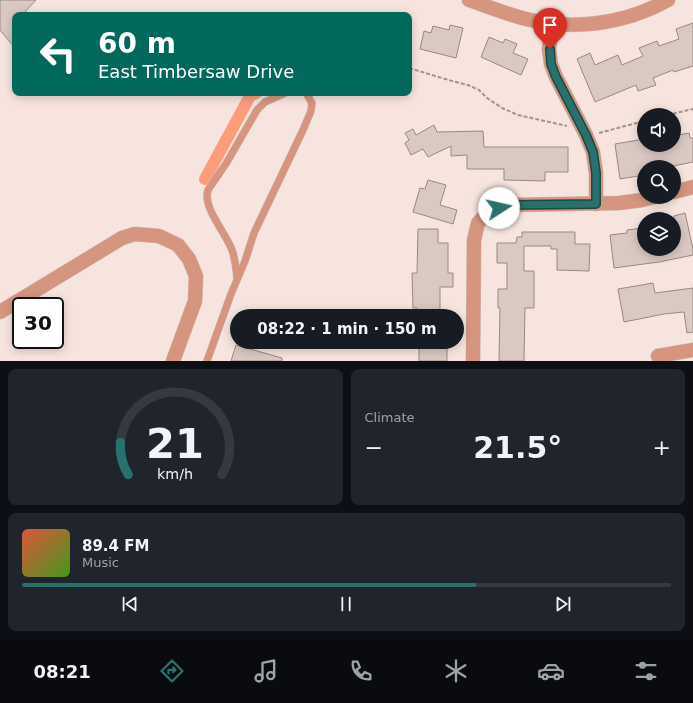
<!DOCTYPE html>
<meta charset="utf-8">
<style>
:root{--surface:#171b24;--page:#20242c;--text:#f1f3f6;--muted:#9ea1a6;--line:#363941;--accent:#28716d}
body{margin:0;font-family:"DejaVu Sans",sans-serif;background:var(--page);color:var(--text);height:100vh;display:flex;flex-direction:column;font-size:15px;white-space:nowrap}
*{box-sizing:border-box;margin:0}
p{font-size:13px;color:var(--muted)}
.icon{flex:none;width:22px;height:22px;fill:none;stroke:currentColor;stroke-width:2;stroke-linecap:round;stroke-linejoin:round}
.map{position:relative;height:361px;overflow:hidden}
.side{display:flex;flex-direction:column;gap:8px;padding:8px;background:#0d0f14;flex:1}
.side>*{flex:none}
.hud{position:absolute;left:12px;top:12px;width:400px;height:84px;border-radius:8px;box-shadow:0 2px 10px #0003;background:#00695c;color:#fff;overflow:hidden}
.tools{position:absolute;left:637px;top:108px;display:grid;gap:8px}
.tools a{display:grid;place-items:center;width:44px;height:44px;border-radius:50%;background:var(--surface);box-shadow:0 2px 10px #0003;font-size:20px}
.speed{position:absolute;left:12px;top:297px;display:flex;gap:8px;font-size:20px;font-weight:700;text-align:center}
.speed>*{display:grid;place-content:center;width:52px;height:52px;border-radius:50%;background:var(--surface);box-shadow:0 2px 10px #0003;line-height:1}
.speed .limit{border:2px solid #111;border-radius:6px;background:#fff;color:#111}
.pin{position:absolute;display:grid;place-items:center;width:34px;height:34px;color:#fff;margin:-41px -17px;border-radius:50% 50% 50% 0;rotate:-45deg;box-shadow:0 0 4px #0007}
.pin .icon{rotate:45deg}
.me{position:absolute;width:44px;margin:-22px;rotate:80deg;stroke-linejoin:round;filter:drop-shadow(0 0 3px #0008)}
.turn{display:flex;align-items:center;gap:14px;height:84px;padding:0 20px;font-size:18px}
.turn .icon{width:52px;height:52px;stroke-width:2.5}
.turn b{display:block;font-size:28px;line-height:34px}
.big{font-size:30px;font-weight:600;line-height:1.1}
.side .widget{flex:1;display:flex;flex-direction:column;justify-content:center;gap:6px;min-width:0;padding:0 14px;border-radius:8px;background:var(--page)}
.side .dial{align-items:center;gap:0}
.dial svg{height:104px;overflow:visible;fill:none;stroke:var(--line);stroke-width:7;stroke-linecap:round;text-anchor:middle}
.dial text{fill:var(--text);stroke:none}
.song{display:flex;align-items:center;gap:12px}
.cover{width:48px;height:48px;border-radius:6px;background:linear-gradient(135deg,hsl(10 70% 55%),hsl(100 70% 35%))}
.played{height:4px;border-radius:2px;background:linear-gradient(90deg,var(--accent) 70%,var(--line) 70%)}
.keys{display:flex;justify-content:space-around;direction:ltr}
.heat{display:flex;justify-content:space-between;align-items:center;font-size:22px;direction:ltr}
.side .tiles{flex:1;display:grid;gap:8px;grid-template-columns:1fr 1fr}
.widget:last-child{grid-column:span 2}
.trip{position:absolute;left:230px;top:309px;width:234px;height:40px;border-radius:20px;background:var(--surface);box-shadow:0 2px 10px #0003;font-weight:600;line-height:40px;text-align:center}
.dock{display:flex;height:64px;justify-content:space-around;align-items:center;background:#090b0e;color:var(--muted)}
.dock .icon{width:28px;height:28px}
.dock .current{color:var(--accent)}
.dock b{font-size:18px;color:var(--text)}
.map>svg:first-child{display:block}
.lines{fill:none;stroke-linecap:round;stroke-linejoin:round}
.canal{stroke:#fd9c7b;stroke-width:12}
.building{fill:#dac8c2;stroke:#998882}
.lane-casing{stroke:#d2c1bc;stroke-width:8}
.street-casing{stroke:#d2c1bc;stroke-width:15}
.path{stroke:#a1938f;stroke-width:2;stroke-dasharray:4 2;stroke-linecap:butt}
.lane{stroke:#d5957f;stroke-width:7}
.street{stroke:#d5957f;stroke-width:14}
.route-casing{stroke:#1a4947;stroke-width:10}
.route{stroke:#28716d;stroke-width:7}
</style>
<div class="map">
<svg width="693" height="361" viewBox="0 0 693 361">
<rect width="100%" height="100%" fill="#f7e4de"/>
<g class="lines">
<path class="canal" d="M205 179 250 96 256 93"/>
</g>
<g class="building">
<path d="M0 0H36L22 15H15V48L0 30Z"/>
<path d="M693 23V66L674 72 673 70 653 78 656 85 638 91 636 85 595 102 577 59 590 53 595 65 618 55 622 65 643 56 639 48 657 41 659 46 679 39 676 29Z"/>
<path d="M450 25 463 28 456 58 420 49 424 31 431 33 433 26 449 30Z"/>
<path d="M489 37 503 43 505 39 517 44 513 53 528 59 521 75 481 57Z"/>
<path d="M434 125 437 132 483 131 484 147H568V172H545V181L504 180V169H467V155L451 156V146L428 157 423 149 411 155 405 143 409 140 405 133 413 129 416 135Z"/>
<path d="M689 133 690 138H693V162L668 167H644V175L620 179 615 144 644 139V145H674V136Z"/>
<path d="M428 180 446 185 440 205 457 210 453 224 413 212 420 188 425 189Z"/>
<path d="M685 213 693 249V255L659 262 614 268 610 235 627 233V230L644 228V249H674V216Z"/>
<path d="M418 229H438V243H448V273H453V287H440V316H417V308H413L412 273H417Z"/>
<path d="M522 232H575V244H590L589 271 557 270V249H551V246H524V271H534V308H525L524 361H499L500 308H498V289H507V263H497V243H516L517 237H522Z"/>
<path d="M653 283 655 293 693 288V332L687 333 684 312 664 314 624 322 618 289Z"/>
<rect x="419" y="342" width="28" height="19"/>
<path d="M236 345 282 358V361H231Z"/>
</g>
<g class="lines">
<g class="lane-casing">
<g id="lane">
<path d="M237 277C236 268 235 258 232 250 226 233 202 207 208 190L227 162 257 110 265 102 285 93"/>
<path d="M207 361 231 294 245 261 254 233 303 130 311 111 312 103 306 93"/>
</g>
</g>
<g class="street-casing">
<g id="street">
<path d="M469 0C486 6 504 13 522 18 571 31 623 25 668 0"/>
<path d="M552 24 549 49 551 64 556 77 586 135 593 152 596 173V204"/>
<path d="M674 192 693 187"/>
<path d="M0 312 122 238 135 234 159 236 178 245 189 259 196 276 195 301 173 361"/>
<path d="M658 356 693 350"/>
<path d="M473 361 474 240 478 223 489 211 508 205 619 203 642 200 654 197"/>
</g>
</g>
<g class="path">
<path d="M409 68 452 81 468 85 479 90 487 98 502 108 518 115 567 126"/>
<path d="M667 115 693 109"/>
<path d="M599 133 644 121"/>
</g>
<use href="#lane" class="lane"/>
<use href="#street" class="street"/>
</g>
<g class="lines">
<g class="route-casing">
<path id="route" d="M499 208 508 205 596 204V173L593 152 586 135 556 77 551 64 550 49"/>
</g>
<use href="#route" class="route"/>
</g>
</svg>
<div class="tools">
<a><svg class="icon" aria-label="sound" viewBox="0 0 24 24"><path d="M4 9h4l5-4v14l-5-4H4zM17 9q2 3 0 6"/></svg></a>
<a><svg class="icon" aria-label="search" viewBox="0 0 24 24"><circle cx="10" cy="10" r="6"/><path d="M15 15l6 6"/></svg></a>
<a><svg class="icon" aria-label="layers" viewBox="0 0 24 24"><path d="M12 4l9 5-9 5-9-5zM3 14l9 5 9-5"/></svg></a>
</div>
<div class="speed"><div class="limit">30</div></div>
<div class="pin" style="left:550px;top:49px;background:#d93025"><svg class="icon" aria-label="arrive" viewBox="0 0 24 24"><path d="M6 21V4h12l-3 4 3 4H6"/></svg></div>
<svg class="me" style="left:499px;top:208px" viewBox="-20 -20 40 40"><circle r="19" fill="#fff"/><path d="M0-13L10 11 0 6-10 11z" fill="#28716d"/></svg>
<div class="trip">08:22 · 1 min · 150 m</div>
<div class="hud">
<div class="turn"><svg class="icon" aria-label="left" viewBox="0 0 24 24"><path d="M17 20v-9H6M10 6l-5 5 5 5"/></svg><div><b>60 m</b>East Timbersaw Drive</div></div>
</div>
</div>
<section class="side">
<div class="tiles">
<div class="widget dial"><svg viewBox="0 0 100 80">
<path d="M14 69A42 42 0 1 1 86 69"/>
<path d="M14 69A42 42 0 0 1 8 44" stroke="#28716d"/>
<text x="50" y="56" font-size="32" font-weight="700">21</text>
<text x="50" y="72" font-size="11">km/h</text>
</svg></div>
<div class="widget"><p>Climate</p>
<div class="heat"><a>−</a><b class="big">21.5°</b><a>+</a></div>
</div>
<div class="widget">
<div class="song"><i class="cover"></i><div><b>89.4 FM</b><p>Music</p></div></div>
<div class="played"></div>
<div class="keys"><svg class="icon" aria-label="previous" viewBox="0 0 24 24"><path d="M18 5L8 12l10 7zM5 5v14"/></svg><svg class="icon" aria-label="pause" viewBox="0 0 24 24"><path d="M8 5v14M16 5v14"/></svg><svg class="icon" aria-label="next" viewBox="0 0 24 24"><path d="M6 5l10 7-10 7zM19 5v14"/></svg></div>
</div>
</div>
</section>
<nav class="dock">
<b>08:21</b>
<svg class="icon current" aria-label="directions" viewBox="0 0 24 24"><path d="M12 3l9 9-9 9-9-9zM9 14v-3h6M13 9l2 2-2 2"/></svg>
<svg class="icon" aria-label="music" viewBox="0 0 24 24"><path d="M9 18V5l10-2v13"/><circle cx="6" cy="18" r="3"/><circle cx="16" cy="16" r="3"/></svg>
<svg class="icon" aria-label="phone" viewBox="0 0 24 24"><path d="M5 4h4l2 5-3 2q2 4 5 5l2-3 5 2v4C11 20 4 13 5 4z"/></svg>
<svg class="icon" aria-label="climate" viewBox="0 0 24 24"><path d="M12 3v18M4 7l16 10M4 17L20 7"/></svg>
<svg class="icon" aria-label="car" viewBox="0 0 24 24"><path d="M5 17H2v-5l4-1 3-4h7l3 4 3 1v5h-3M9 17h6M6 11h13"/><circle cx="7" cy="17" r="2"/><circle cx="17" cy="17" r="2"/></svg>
<svg class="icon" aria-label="filters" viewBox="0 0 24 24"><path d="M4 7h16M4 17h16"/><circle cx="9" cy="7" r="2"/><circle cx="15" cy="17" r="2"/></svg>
</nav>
